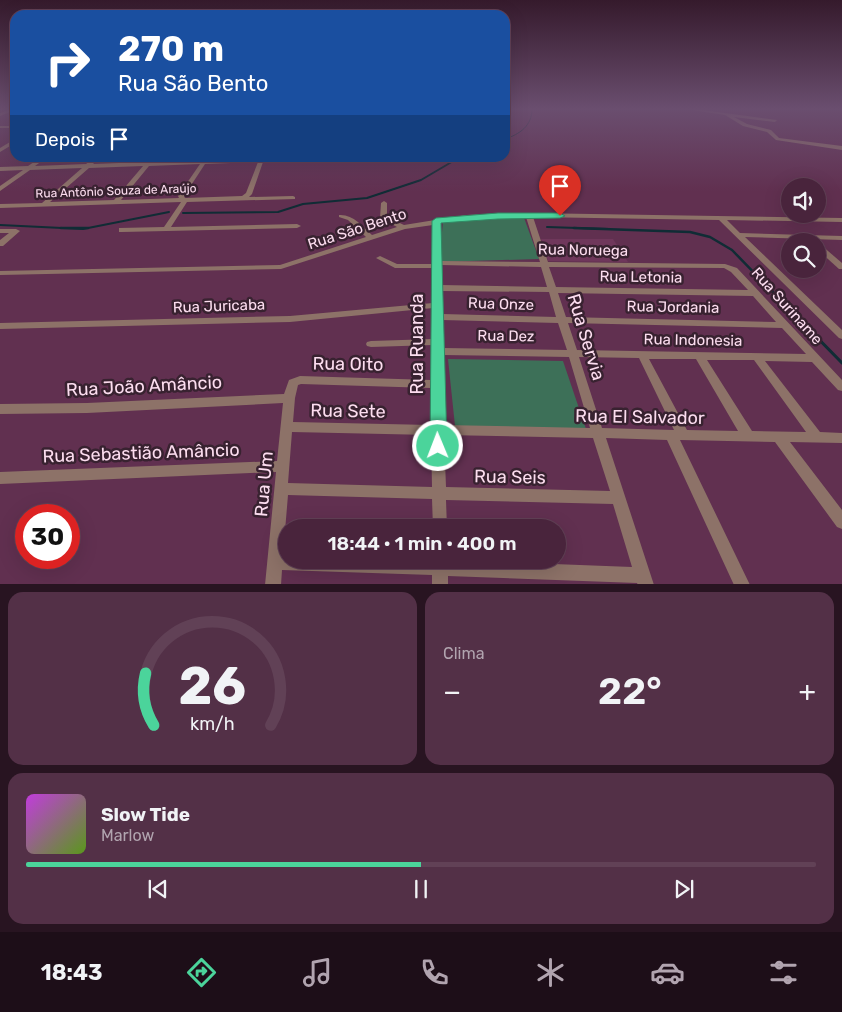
<!DOCTYPE html>
<html lang="pt">
<meta charset="utf-8">
<style>
:root{--surface:#49243c;--page:#533047;--text:#f1f3f6;--muted:#b1a4af;--line:#614156;--accent:#4bd49b}
body{margin:0;font-family:Rubik,sans-serif;background:var(--page);color:var(--text);height:100vh;display:flex;flex-direction:column;font-size:19px;white-space:nowrap}
*{box-sizing:border-box;margin:0}
p{font-size:16px;color:var(--muted)}
.icon{flex:none;width:28px;height:28px;fill:none;stroke:currentColor;stroke-width:2;stroke-linecap:round;stroke-linejoin:round}
.map{position:relative;height:584px;overflow:hidden}
.side{display:flex;flex-direction:column;gap:8px;padding:8px;background:#281421;flex:1}
.side>*{flex:none}
.hud{position:absolute;left:10px;top:10px;width:500px;height:152px;border-radius:15px;box-shadow:0 5px 20px #0002,0 0 0 1px var(--line);background:#1a4fa0;color:#fff;overflow:hidden}
.buttons{position:absolute;left:781px;top:178px;display:grid;gap:10px}
.buttons a{display:grid;place-items:center;width:45px;height:45px;border-radius:50%;background:var(--surface);box-shadow:0 5px 20px #0002,0 0 0 1px var(--line);font-size:25px}
.speed{position:absolute;left:15px;top:504px;display:flex;gap:10px;font-size:25px;font-weight:700;text-align:center}
.speed>*{display:grid;place-content:center;width:65px;height:65px;border-radius:50%;background:var(--surface);box-shadow:0 5px 20px #0002,0 0 0 1px var(--line);line-height:1}
.speed .limit{border:8px solid #d22;background:#fff;color:#111}
.pin{position:absolute;display:grid;place-items:center;width:42px;height:42px;color:#fff;margin:-51px -21px;border-radius:50% 50% 50% 0;rotate:-45deg;box-shadow:0 0 5px #0007}
.pin .icon{rotate:45deg}
.me{position:absolute;width:55px;margin:-28px;rotate:359deg;stroke-linejoin:round;filter:drop-shadow(0 0 4px #0008)}
.turn{display:flex;align-items:center;gap:18px;height:105px;padding:0 25px;font-size:22px}
.turn .icon{width:65px;height:65px;stroke-width:2.5}
.turn b{display:block;font-size:35px;line-height:42px}
.then{display:flex;align-items:center;height:48px;padding:0 25px;background:#0003;gap:10px;font-size:19px}
.big{font-size:38px;font-weight:600;line-height:1.1}
.side .widget{flex:1;display:flex;flex-direction:column;justify-content:center;gap:8px;min-width:0;padding:0 18px;border-radius:15px;background:var(--page)}
.side .dial{align-items:center;gap:0}
.dial svg{height:130px;overflow:visible;fill:none;stroke:var(--line);stroke-width:7;stroke-linecap:round;text-anchor:middle}
.dial text{fill:var(--text);stroke:none}
.song{display:flex;align-items:center;gap:15px}
.cover{width:60px;height:60px;border-radius:8px;background:linear-gradient(135deg,hsl(290 70% 55%),hsl(90 70% 35%))}
.played{height:5px;border-radius:2px;background:linear-gradient(90deg,var(--accent) 50%,var(--line) 50%)}
.keys{display:flex;justify-content:space-around;direction:ltr}
.heat{display:flex;justify-content:space-between;align-items:center;font-size:28px;direction:ltr}
.side .tiles{flex:1;display:grid;gap:8px;grid-template-columns:1fr 1fr}
.widget:last-child{grid-column:span 2}
.trip{position:absolute;left:278px;top:519px;width:288px;height:50px;border-radius:25px;background:var(--surface);box-shadow:0 5px 20px #0002,0 0 0 1px var(--line);font-weight:600;line-height:50px;text-align:center}
.tab-bar{display:flex;height:80px;justify-content:space-around;align-items:center;background:#1d0e18;color:var(--muted)}
.tab-bar .icon{width:35px;height:35px}
.tab-bar .selected{color:var(--accent)}
.tab-bar b{font-size:22px;color:var(--text)}
.map>svg:first-child{display:block}
.built{fill:#6f375b}
.green{fill:#3d7058}
.lines{fill:none;stroke-linecap:round;stroke-linejoin:round}
.stream-far3{stroke:#102c35;stroke-width:1}
.stream-far2{stroke:#102c35;stroke-width:2}
.stream-far1{stroke:#102c35;stroke-width:2.5}
.stream{stroke:#102c35;stroke-width:3}
.minor{fill:#8d7268;fill-rule:evenodd}
.route{fill:#4bd49b;stroke:#318a65}
.labels{text-anchor:middle;stroke-width:5;stroke-linejoin:round;paint-order:stroke}
.far-street-label{font-size:12px;fill:#fcddef;stroke:#382230}
.street-label{font-size:15px;fill:#fcddef;stroke:#382230}
.near-street-label{font-size:18px;fill:#fcddef;stroke:#382230}
</style>
<div class="map">
<svg width="842" height="585" viewBox="0 0 842 585">
<rect width="100%" height="100%" fill="#613050"/>
<path class="built" d="M541 239H613L628 262 548 261Z"/>
<g class="green">
<path d="M523 215 539 259 439 262 443 222Z"/>
<path d="M448 359 563 361 586 429 455 426Z"/>
</g>
<g class="lines">
<g class="stream-far3">
<path d="M505 139C520 134 532 126 532 109"/>
<path d="M453 161 458 158"/>
</g>
<g class="stream-far2">
<path d="M183 213 278 212 303 204 367 198 421 180 455 160"/>
<path d="M0 225 83 229 169 212"/>
<path d="M547 227 609 229"/>
</g>
<g class="stream-far1">
<path d="M61 228H88"/>
<path d="M574 228 690 232 710 237 732 250 798 318"/>
</g>
<path class="stream" d="M797 317 842 363"/>
<g class="minor">
<path d="M12 109H15V110L0 116V113Z"/>
<path d="M686 109H695L777 120 775 122 734 117 747 124 771 130 779 138 842 146V150L776 140 767 132 743 126 725 115Z"/>
<rect x="0" y="126" width="15" height="2"/>
<path d="M15 139V143L0 152V148Z"/>
<path d="M40 158H46L35 166 86 164 94 158H100L93 164 145 162 150 158H155L151 162 202 161 205 158 207 160 259 159 260 158H300L301 159 298 161 263 162 252 194 249 197 293 196 295 197V199L187 202 171 227 297 224 301 226 297 228 122 232H119V228L164 227 181 202 0 208V204L42 203 82 168 30 170 0 191V186L23 170 0 171V167L28 166ZM258 162 246 193 242 196 185 198 184 196 205 164ZM200 164 178 196 179 198 121 200 149 166ZM143 166 114 200 50 202 89 168Z"/>
<path d="M384 201 387 203V217L404 225 466 215 529 213 842 218V222L727 220 740 233 842 236V240L745 237 842 330V339L839 338 719 220 533 217 548 262 725 264 737 268 842 380V391L838 390 812 362 765 361 820 432 842 433V443L790 442 842 510V529L837 527 775 442 680 440 750 585H734L667 440 606 438 654 585H638L637 583 448 576V585H432V575L282 570 281 585H265L276 472 0 484V472L277 461 283 403 87 413 0 414V404L87 403 284 394 289 380 300 376 431 380 433 345 371 347 367 346 366 344 367 342 371 341 433 339V308L290 322 0 329V323L290 316 433 303V268H395L376 258 380 256 397 264H432L433 225 405 229 281 269 0 275V271L280 265 366 237 348 220 339 217V215C353 214 362 226 372 235L397 227 380 218 381 203ZM526 217 540 262 441 261 440 223 466 219ZM441 265 541 267 547 287 441 285ZM549 267 724 268 731 272 748 290 556 287ZM441 291 549 292 556 317 442 314ZM558 293 753 296 776 322 566 317ZM442 320 558 323 567 350 443 348ZM568 323 782 328 806 354 577 350ZM443 355 569 357 590 428 443 425 442 384ZM579 357 639 358 674 430 602 428ZM649 359H696L738 431 687 430ZM707 360H754L806 432 752 431ZM301 384 431 388V425L293 422 295 398 298 385ZM292 432 431 435 432 487 288 483ZM444 435 593 438 610 491 446 487ZM288 495 432 499 433 528H447L446 500 613 504 632 567 448 560H286V555H283Z"/>
<path d="M0 229H16L20 231 3 246H0V240L9 233H0Z"/>
<path d="M818 245H821L842 263V269H839L818 250Z"/>
</g>
</g>
<linearGradient id="sky" x2="0" y2="1"><stop stop-color="#351a2c"/><stop offset="0.57" stop-color="#6a4e6f"/><stop offset="1" stop-color="#6a4e6f" stop-opacity="0"/></linearGradient>
<rect width="842" height="191" fill="url(#sky)"/>
<path class="route" d="M498 213H560L565 216 560 218 498 219 441 223 447 446 444 451 438 453 433 451 430 446 432 221 436 218Z"/>
<g class="labels">
<g class="far-street-label">
<text transform="translate(116 191) rotate(-2)" y="4">Rua Antônio Souza de Araújo</text>
</g>
<g class="street-label">
<text transform="translate(357 229) rotate(-18)" y="5">Rua São Bento</text>
<text transform="translate(583 250) rotate(1)" y="5">Rua Noruega</text>
<text transform="translate(641 277) rotate(1)" y="5">Rua Letonia</text>
<text transform="translate(501 304) rotate(2)" y="5">Rua Onze</text>
<text transform="translate(219 306) rotate(-2)" y="5">Rua Juricaba</text>
<text transform="translate(787 306) rotate(48)" y="5">Rua Suriname</text>
<text transform="translate(673 307) rotate(1)" y="5">Rua Jordania</text>
<text transform="translate(506 336) rotate(1)" y="5">Rua Dez</text>
<text transform="translate(693 340) rotate(1)" y="5">Rua Indonesia</text>
</g>
<g class="near-street-label">
<text transform="translate(586 337) rotate(73)" y="6">Rua Servia</text>
<text transform="translate(417 344) rotate(-90)" y="6">Rua Ruanda</text>
<text transform="translate(348 364) rotate(1)" y="6">Rua Oito</text>
<text transform="translate(144 386) rotate(-3)" y="6">Rua João Amâncio</text>
<text transform="translate(348 411) rotate(1)" y="6">Rua Sete</text>
<text transform="translate(640 417) rotate(1)" y="6">Rua El Salvador</text>
<text transform="translate(141 453) rotate(-2)" y="6">Rua Sebastião Amâncio</text>
<text transform="translate(510 477) rotate(1)" y="6">Rua Seis</text>
<text transform="translate(264 484) rotate(-85)" y="6">Rua Um</text>
</g>
</g>
</svg>
<div class="buttons">
<a><svg class="icon" aria-label="sound" viewBox="0 0 24 24"><path d="M4 9h4l5-4v14l-5-4H4zM17 9q2 3 0 6"/></svg></a>
<a><svg class="icon" aria-label="search" viewBox="0 0 24 24"><circle cx="10" cy="10" r="6"/><path d="M15 15l6 6"/></svg></a>
</div>
<div class="speed"><div class="limit">30</div></div>
<div class="pin" style="left:560px;top:216px;background:#d93025"><svg class="icon" aria-label="arrive" viewBox="0 0 24 24"><path d="M6 21V4h12l-3 4 3 4H6"/></svg></div>
<svg class="me" style="left:438px;top:446px" viewBox="-20 -20 40 40"><circle r="17" fill="#4bd49b" stroke="#fff" stroke-width="3"/><path d="M0-11L8 9 0 5-8 9z" fill="#fff"/></svg>
<div class="trip">18:44 · 1 min · 400 m</div>
<div class="hud">
<div class="turn"><svg class="icon" aria-label="right" viewBox="0 0 24 24"><path d="M7 20v-9h11M14 6l5 5-5 5"/></svg><div><b>270 m</b>Rua São Bento</div></div>
<div class="then">Depois<svg class="icon" aria-label="arrive" viewBox="0 0 24 24"><path d="M6 21V4h12l-3 4 3 4H6"/></svg></div>
</div>
</div>
<section class="side">
<div class="tiles">
<div class="widget dial"><svg viewBox="0 0 100 80">
<path d="M14 69A42 42 0 1 1 86 69"/>
<path d="M14 69A42 42 0 0 1 9 37" stroke="#4bd49b"/>
<text x="50" y="56" font-size="32" font-weight="700">26</text>
<text x="50" y="72" font-size="11">km/h</text>
</svg></div>
<div class="widget"><p>Clima</p>
<div class="heat"><a>−</a><b class="big">22°</b><a>+</a></div>
</div>
<div class="widget">
<div class="song"><i class="cover"></i><div><b>Slow Tide</b><p>Marlow</p></div></div>
<div class="played"></div>
<div class="keys"><svg class="icon" aria-label="previous" viewBox="0 0 24 24"><path d="M18 5L8 12l10 7zM5 5v14"/></svg><svg class="icon" aria-label="pause" viewBox="0 0 24 24"><path d="M8 5v14M16 5v14"/></svg><svg class="icon" aria-label="next" viewBox="0 0 24 24"><path d="M6 5l10 7-10 7zM19 5v14"/></svg></div>
</div>
</div>
</section>
<nav class="tab-bar">
<b>18:43</b>
<svg class="icon selected" aria-label="directions" viewBox="0 0 24 24"><path d="M12 3l9 9-9 9-9-9zM9 14v-3h6M13 9l2 2-2 2"/></svg>
<svg class="icon" aria-label="music" viewBox="0 0 24 24"><path d="M9 18V5l10-2v13"/><circle cx="6" cy="18" r="3"/><circle cx="16" cy="16" r="3"/></svg>
<svg class="icon" aria-label="phone" viewBox="0 0 24 24"><path d="M5 4h4l2 5-3 2q2 4 5 5l2-3 5 2v4C11 20 4 13 5 4z"/></svg>
<svg class="icon" aria-label="climate" viewBox="0 0 24 24"><path d="M12 3v18M4 7l16 10M4 17L20 7"/></svg>
<svg class="icon" aria-label="car" viewBox="0 0 24 24"><path d="M5 17H2v-5l4-1 3-4h7l3 4 3 1v5h-3M9 17h6M6 11h13"/><circle cx="7" cy="17" r="2"/><circle cx="17" cy="17" r="2"/></svg>
<svg class="icon" aria-label="filters" viewBox="0 0 24 24"><path d="M4 7h16M4 17h16"/><circle cx="9" cy="7" r="2"/><circle cx="15" cy="17" r="2"/></svg>
</nav>
